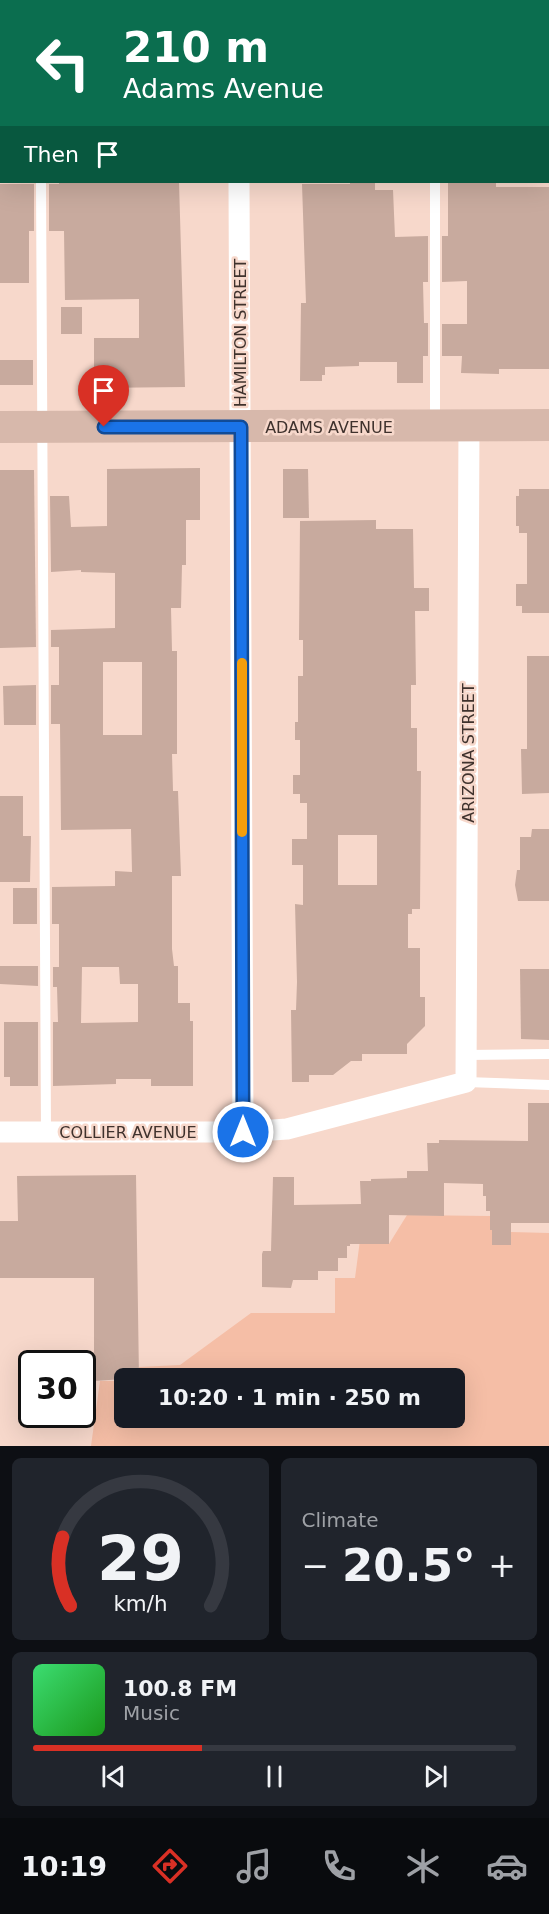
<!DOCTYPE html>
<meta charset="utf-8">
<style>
:root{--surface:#171b24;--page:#20242c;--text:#f1f3f6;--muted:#9ea1a6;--line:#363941;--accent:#d93025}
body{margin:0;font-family:"DejaVu Sans",sans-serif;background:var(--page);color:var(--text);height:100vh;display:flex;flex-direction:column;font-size:22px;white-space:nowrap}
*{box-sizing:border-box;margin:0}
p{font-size:20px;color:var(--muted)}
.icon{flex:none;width:33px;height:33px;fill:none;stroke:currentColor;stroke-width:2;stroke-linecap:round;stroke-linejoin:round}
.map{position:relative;height:1446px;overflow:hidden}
.side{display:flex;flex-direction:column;gap:12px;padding:12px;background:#0d0f14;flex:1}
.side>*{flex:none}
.banner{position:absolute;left:0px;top:0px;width:549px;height:183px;box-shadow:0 6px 24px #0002;background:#0b6e4f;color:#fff;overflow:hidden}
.speed{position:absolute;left:18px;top:1350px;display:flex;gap:12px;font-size:30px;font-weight:700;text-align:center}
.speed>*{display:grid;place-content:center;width:78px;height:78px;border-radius:50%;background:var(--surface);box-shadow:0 6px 24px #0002;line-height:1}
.speed .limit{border:3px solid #111;border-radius:9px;background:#fff;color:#111}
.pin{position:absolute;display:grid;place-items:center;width:51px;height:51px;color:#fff;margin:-62px -26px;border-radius:50% 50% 50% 0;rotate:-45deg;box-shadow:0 0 6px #0007}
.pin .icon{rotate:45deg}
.me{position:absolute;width:66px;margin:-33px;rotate:0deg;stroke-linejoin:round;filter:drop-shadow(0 0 4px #0008)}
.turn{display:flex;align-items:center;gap:21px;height:126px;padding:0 24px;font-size:27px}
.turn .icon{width:78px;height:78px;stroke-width:2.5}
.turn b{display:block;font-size:42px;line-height:51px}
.then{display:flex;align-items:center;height:57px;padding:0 24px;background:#0003;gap:12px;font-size:22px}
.big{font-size:45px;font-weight:600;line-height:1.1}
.side .widget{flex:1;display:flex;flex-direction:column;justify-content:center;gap:9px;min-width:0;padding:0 21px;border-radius:9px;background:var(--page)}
.side .dial{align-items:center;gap:0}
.dial svg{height:156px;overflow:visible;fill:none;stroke:var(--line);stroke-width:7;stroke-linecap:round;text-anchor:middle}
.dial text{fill:var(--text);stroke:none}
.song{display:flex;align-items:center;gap:18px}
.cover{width:72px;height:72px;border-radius:9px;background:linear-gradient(135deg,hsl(140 70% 55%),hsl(120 70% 35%))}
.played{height:6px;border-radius:3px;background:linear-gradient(90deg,var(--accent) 35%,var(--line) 35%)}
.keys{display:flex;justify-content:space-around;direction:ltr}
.heat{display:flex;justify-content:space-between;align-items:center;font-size:33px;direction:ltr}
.side .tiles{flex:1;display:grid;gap:12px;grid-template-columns:1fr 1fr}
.widget:last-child{grid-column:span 2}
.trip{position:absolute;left:114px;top:1368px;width:351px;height:60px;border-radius:9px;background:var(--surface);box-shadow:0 6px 24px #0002;font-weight:600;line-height:60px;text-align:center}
.menu{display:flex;height:96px;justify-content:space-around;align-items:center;background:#090b0e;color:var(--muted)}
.menu .icon{width:42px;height:42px}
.menu .active{color:var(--accent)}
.menu b{font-size:27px;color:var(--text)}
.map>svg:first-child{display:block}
.green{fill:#f5bea6}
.building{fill:#c8aa9e;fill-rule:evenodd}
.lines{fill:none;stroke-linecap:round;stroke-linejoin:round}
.service{stroke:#fff;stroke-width:10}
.minor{stroke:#fff;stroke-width:21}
.secondary{stroke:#d7b8ab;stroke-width:32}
.route-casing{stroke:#114b97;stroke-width:15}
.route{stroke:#1a73e8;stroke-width:10}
.slow{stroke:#f59e0b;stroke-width:10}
.labels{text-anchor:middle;stroke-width:5;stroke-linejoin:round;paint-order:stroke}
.street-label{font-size:16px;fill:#3f322d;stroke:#f7d8cb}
</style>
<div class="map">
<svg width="549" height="1446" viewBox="0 0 549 1446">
<rect width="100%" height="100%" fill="#f7d8cb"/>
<path class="green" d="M407 1215 490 1216V1230H492L493 1245H511V1232L549 1233V1446H91L100 1381H124V1418H454V1378H139V1367L180 1365 251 1313H335V1278H355L360 1240H380V1244H389Z"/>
<g class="building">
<path d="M59 182H179L185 387 94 388V338H139V299L65 300 64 231H49V184H59Z"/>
<path d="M350 182H375V190H393L395 237 428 236V282H423L424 323H428V356H423V383H397V362H359V366L325 367V375H322V381H300L301 303H306L302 184H350Z"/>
<path d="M448 183H496V187H549V369H499V374L461 373 462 356H442V324H467V281L442 282V236H448Z"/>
<path d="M0 184H34V231H29V283H0Z"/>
<rect x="61" y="307" width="21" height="27"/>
<rect x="0" y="360" width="33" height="25"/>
<path d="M200 468V520H186V565H182L181 608H171L172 651H177V754H172L173 791H178L181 876H172V949L174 966H178V1003H190V1021H193V1086H151V1079H116V1084L53 1086V1022H58L57 987H53V967H59V924H52V887L115 886V871L132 872 131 829 61 830 60 724H51V685H59V647H51V630L115 628V573L81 572V570L51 572 50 496H69L71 527 107 526V469ZM103 662H142V735H103ZM82 967H119L120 984H138V1022L81 1023Z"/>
<path d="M283 469H308L309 518H283Z"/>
<path d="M0 470H34L36 647 0 648Z"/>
<path d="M519 489H549V613H522V606H516V584H527V533H519V526H516V496H519Z"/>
<path d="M376 520V529H413L414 588H429V611H415L416 685H411V728H417V771H421L420 909H412V914H408V948H420V997H425V1026L407 1044V1054H362V1061H351L333 1075H309V1082H292L291 1010H296L297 982 295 904 303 905V865H292V839H307V803H300V794H293V775H300V740H295V722H298V676H303V640H299L300 521ZM338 835H377V885H338Z"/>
<path d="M527 656H549V793L522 794 521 749H527Z"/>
<path d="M36 685V725H4L3 686Z"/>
<path d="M0 796H23V836H31L30 882H0Z"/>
<path d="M532 829H549V901H518L515 885 517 870H520V837H531Z"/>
<rect x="13" y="888" width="24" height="36"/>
<path d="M0 966H38V986L0 984Z"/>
<path d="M520 969H549V1040L521 1039Z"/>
<path d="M4 1022H38V1086H10V1077H4Z"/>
<path d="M528 1103H549V1223H511V1245H492V1230H490V1211H486V1196H483V1184L444 1183V1216L389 1215V1244H350V1246H347V1258H338V1271H318V1280H293L291 1288 262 1287V1254L263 1251H271L273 1177H294V1205L361 1204 360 1181H371V1179L407 1178V1171H428L427 1143H439V1140L528 1141Z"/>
<path d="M136 1175 139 1378 94 1381V1278H0V1221H18L17 1176Z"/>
</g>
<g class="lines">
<g class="service">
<path d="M41 0V2"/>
<path d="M435 0V2"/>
<path d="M41 182 46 1132"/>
<path d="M435 182V423"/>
<path d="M466 1055 549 1054"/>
<path d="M466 1082 549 1085"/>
</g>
<g class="minor">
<path d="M238 0V2"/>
<path d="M239 182 243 1132"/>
<path d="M0 1132H243L287 1129 466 1082 469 425"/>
</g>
<path class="secondary" d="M0 427 549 425"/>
</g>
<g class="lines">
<g class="route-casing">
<path id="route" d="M104 427H241L243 1132"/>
</g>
<use href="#route" class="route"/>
<path class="slow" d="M242 663V832"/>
</g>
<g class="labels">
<g class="street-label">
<text transform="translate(240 333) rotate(-90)" y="6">HAMILTON STREET</text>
<text x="329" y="433">ADAMS AVENUE</text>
<text transform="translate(468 753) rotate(-90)" y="6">ARIZONA STREET</text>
<text x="128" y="1138">COLLIER AVENUE</text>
</g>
</g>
</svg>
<div class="speed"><div class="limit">30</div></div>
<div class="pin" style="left:104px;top:427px;background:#d93025"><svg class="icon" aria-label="arrive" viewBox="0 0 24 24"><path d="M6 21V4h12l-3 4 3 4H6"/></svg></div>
<svg class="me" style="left:243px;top:1132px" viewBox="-20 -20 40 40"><circle r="17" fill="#1a73e8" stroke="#fff" stroke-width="3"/><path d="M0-11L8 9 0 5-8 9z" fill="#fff"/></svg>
<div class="trip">10:20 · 1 min · 250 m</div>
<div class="banner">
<div class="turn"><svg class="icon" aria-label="left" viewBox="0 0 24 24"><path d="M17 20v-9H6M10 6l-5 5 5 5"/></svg><div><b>210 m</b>Adams Avenue</div></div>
<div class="then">Then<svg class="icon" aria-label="arrive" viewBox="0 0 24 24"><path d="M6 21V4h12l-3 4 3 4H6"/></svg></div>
</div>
</div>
<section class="side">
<div class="tiles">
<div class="widget dial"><svg viewBox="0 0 100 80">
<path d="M14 69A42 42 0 1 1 86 69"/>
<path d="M14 69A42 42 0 0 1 10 34" stroke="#d93025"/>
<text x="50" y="56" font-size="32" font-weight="700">29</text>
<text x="50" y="72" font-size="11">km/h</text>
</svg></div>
<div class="widget"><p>Climate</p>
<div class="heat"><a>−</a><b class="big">20.5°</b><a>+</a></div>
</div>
<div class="widget">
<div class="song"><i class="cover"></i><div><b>100.8 FM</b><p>Music</p></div></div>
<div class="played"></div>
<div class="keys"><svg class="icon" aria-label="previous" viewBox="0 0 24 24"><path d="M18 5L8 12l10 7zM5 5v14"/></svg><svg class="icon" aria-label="pause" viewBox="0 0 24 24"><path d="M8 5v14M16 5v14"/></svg><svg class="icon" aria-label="next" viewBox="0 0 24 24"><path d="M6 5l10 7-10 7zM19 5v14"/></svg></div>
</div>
</div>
</section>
<nav class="menu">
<b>10:19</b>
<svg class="icon active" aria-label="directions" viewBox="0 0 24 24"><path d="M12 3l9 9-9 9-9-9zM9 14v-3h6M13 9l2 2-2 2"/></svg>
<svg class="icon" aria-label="music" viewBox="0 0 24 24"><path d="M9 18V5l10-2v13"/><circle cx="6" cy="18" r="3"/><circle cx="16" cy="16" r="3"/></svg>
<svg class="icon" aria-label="phone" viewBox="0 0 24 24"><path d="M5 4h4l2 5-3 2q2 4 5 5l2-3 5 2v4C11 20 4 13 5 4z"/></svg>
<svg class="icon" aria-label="climate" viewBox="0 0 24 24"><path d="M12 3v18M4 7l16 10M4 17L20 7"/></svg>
<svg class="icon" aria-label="car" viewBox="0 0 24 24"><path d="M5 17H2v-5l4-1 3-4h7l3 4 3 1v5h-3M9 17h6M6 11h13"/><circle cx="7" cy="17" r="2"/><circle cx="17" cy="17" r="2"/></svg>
</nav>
